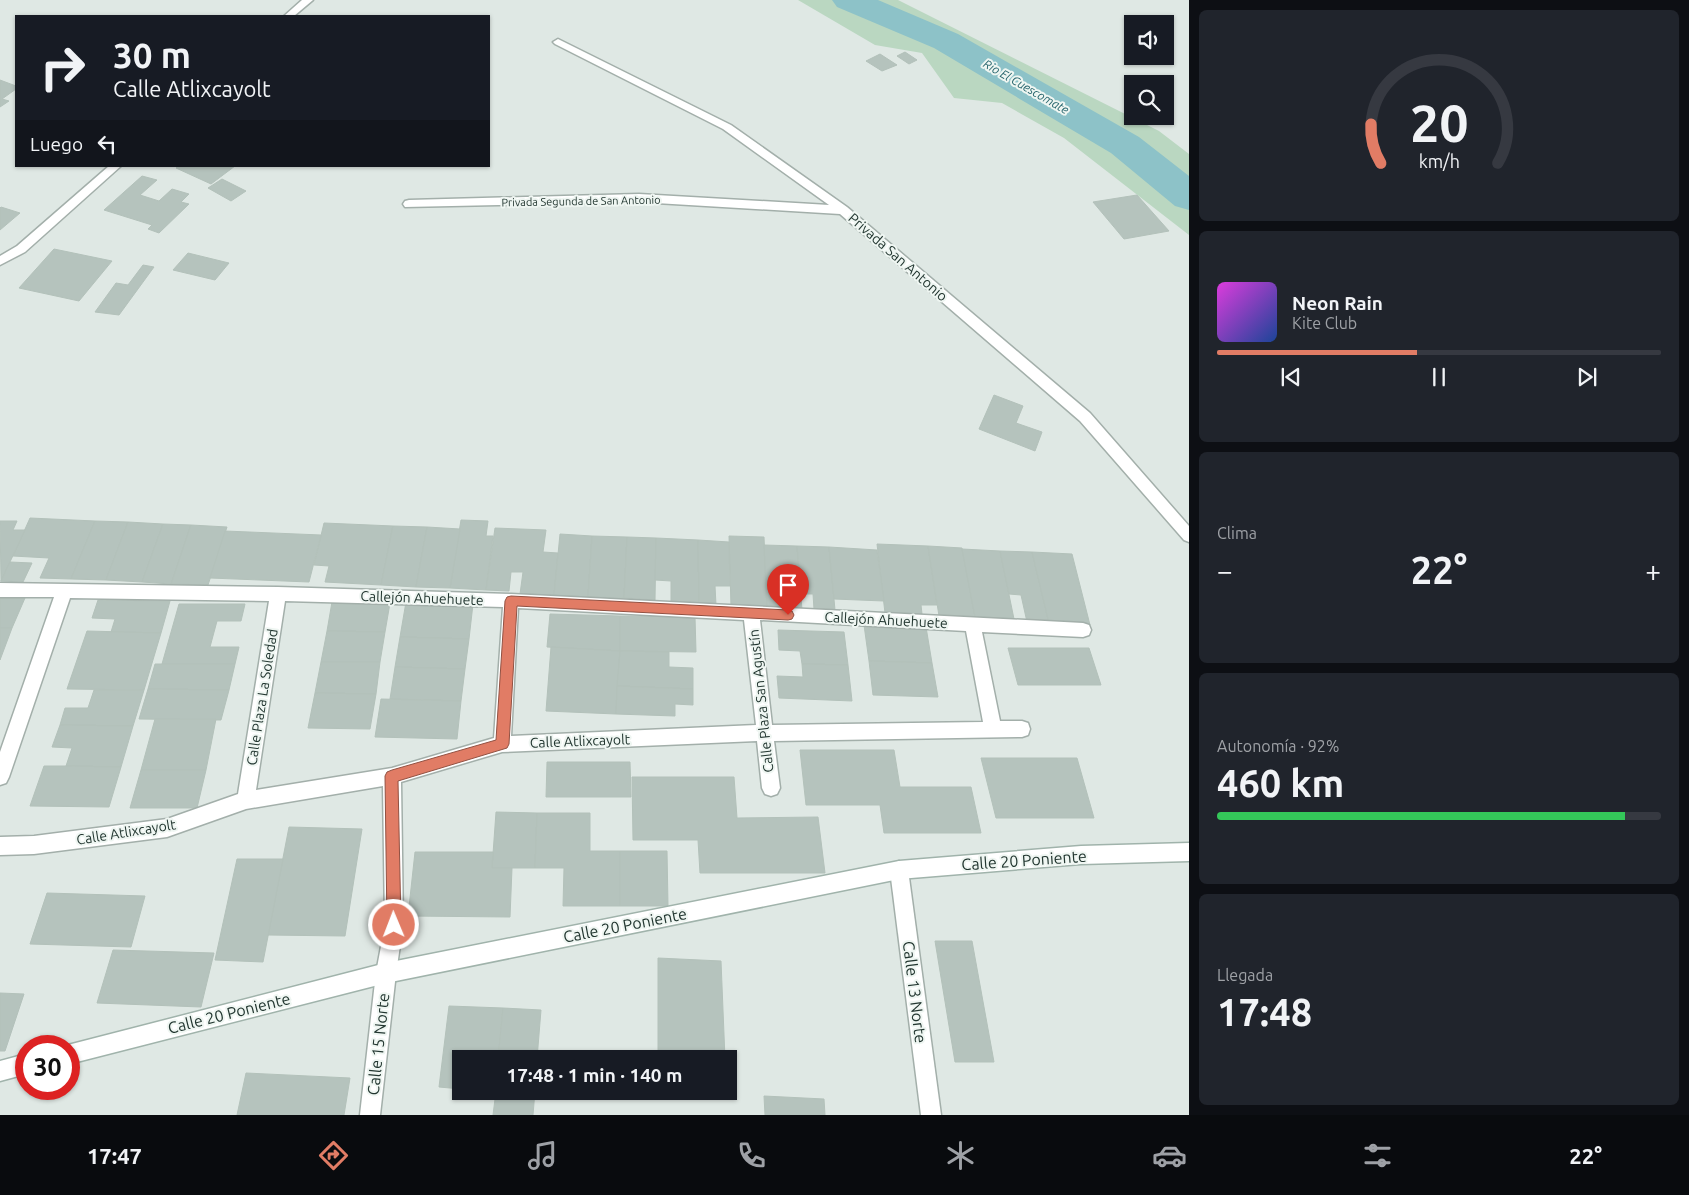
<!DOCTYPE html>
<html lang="es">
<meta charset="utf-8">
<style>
:root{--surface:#171b24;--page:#20242c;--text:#f1f3f6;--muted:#9ea1a6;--line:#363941;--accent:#e17c65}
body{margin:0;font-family:Ubuntu,sans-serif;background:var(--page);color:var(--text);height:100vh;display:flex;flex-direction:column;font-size:19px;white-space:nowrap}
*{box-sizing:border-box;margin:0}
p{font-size:16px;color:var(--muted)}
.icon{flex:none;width:28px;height:28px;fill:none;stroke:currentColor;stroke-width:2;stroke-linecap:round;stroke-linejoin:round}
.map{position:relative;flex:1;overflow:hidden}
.drawer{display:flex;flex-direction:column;gap:10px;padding:10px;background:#0d0f14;width:500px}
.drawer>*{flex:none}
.banner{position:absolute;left:15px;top:15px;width:475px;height:152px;border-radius:0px;box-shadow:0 1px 4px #0004;background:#171b24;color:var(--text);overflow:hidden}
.controls{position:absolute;left:1124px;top:15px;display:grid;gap:10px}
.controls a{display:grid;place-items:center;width:50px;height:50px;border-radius:0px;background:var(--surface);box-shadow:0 1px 4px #0004;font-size:25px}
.speed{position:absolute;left:15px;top:1035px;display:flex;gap:10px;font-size:25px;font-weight:700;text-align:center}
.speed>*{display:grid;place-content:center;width:65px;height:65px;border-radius:50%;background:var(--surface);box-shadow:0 1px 4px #0004;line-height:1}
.speed .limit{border:8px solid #d22;background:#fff;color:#111}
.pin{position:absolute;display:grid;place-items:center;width:42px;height:42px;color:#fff;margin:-51px -21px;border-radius:50% 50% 50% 0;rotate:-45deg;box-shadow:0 0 5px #0007}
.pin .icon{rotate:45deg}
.me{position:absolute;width:55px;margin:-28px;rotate:359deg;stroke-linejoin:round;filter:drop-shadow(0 0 4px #0008)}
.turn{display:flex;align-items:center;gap:18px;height:105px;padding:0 15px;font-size:22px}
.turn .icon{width:65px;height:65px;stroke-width:2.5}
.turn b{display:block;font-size:35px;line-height:42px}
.then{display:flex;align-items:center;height:48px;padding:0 15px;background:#0003;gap:10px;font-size:19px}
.big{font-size:38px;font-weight:600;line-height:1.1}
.drawer .tile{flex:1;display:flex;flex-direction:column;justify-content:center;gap:8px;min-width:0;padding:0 18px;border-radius:8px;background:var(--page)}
.drawer .dial{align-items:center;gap:0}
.dial svg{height:130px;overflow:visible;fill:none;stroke:var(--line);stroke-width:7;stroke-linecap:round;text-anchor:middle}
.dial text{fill:var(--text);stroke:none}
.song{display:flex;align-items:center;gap:15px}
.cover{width:60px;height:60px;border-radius:8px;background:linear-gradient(135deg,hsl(300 70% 55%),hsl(220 70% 35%))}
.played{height:5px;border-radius:2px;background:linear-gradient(90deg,var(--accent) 45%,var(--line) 45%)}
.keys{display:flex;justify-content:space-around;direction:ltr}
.heat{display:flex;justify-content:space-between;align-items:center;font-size:28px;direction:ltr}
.charge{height:8px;border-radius:4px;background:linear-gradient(90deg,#34c759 92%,var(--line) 0)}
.trip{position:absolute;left:452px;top:1050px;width:285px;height:50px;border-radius:0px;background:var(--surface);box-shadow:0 1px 4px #0004;font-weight:600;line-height:50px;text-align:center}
.tabs{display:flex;height:80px;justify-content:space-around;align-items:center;background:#090b0e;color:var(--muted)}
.tabs .icon{width:35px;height:35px}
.tabs .active{color:var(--accent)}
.tabs b{font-size:22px;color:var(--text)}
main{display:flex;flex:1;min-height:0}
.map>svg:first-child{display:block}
.green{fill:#bad7c1}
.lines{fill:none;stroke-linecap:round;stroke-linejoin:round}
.river{fill:#8dc2c8;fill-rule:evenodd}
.building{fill:#b5c3bd;stroke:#b3c1ba}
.street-casing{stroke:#a3afaa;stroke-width:3}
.secondary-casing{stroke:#a0b3ab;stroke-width:3}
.street{fill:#fff;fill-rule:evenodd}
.secondary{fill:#fff;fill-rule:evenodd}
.route{fill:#e17c65;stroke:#925142}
.labels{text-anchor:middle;stroke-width:4;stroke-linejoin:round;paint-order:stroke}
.far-street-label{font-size:11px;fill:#223630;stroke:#eff6f2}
.far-water-label{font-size:12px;font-style:italic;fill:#24636b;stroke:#eff6f2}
.street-label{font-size:14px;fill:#223630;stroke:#eff6f2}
.near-street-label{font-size:16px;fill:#223630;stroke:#eff6f2}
</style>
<main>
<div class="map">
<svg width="1189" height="1115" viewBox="0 0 1189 1115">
<rect width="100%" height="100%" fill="#dfe8e4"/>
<path class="green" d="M798 0H898L1159 131 1189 154V235L1064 138 1002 103 954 98 922 53 875 45Z"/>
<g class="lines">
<path class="river" d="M832 0H878L958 34 1139 137 1189 176V210L1175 206 1111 153 934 48 837 7Z"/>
</g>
<g class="building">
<path d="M905 52 917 60 909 64 897 56Z"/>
<path d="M880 54 897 65 882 71 866 61Z"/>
<path d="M0 80 16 86V89L2 99 9 101 0 107Z"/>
<path d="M179 166H235L211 184 176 168Z"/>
<path d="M142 176 157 180 140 195 159 201 172 189 189 194 181 202 189 204 159 233 148 229 152 225 104 210Z"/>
<path d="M222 179 246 191 231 201 208 188Z"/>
<path d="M1137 195 1169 231 1124 239 1093 202Z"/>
<path d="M1 207 20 213 0 230V208Z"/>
<path d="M54 249 112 261 79 301 19 288Z"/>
<path d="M188 253 229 263 215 280 173 270Z"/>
<path d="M143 265 154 267 119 315 95 312 116 283 128 285Z"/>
<path d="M994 395 1023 406 1016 423 1042 432 1035 451 979 429Z"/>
<path d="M30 518 95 521 71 579 40 578 49 558 13 556Z"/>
<path d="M461 520 488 521 486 536H493L486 590 450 588Z"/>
<path d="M0 521H17L13 530H25L1 581Z"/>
<path d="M95 521 128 522 106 580 71 579Z"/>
<path d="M128 522 163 524 142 582 106 580Z"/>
<path d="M324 523 393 526 381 585 325 582 329 566 314 565Z"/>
<path d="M163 524 191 525 171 584 142 582Z"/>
<path d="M191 525 227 527 208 585 171 584Z"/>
<path d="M393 526 427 527 416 587 381 585Z"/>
<path d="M427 527 460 529 450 588 416 587Z"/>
<path d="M495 528 546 530 543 552 558 553 554 595 520 594 523 572H511L509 591 486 590Z"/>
<path d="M225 531 321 535 309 582 210 578Z"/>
<path d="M560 534 592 536 588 597 554 595Z"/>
<path d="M592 536 627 537 624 598 588 597Z"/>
<path d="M729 536 764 537 767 609 731 607Z"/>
<path d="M627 537 656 538 655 600 624 598Z"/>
<path d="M656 538 698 540 699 604 671 603V581L655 580Z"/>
<path d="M698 540 729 542 730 586H715L716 605 699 604Z"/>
<path d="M877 544 928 546 937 605H921L922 614 885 613Z"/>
<path d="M764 545 797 546 802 610 767 609Z"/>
<path d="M797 546 829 547 835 610 814 609 813 594H801Z"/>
<path d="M928 546 962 548 975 617 939 616Z"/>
<path d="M829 547 877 550 884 601 834 599Z"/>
<path d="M962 549 1000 551 1014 619 975 617Z"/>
<path d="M1000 551 1032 552 1049 623 1027 622 1021 595 1009 594Z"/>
<path d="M1032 552 1072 554 1090 625 1049 623Z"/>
<path d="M10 562 32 563 23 582 1 581Z"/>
<path d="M0 598H25L12 628H0Z"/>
<path d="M98 600 170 601 161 633 111 632 115 619 92 618Z"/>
<path d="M332 602 390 603 385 632 327 631Z"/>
<path d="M406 602 473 604 469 639 400 637Z"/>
<path d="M179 604H245L241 621H217L210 647H239L235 664H162Z"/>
<path d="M550 614 620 616V651L547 647Z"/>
<path d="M620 616 695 617 696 652 620 651Z"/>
<path d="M864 625 926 627 932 663 869 661Z"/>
<path d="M0 628H12L0 660Z"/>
<path d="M778 630 844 632 848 665 802 664 800 651 779 650Z"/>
<path d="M87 631 161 633 144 690 67 689Z"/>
<path d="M327 631 385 632 380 662H321Z"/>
<path d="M400 637 469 639 465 669 395 667Z"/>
<path d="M551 647 620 651 616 714 546 711Z"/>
<path d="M1008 648H1089L1101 685H1018Z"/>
<path d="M620 651 669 652V667L693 668V689L617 686Z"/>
<path d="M869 661 932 663 938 697 873 695Z"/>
<path d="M321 662H380L376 694 315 693Z"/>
<path d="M155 664H235L229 690 148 689Z"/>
<path d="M802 664 848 665 852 701 779 698 777 676 803 677Z"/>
<path d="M395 667 465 669 461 701 390 699Z"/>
<path d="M617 686 693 689V705L675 704V716L616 714Z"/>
<path d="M148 689 229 690 221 720 139 719Z"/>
<path d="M94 690H144L133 726 60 725 65 708H88Z"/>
<path d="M315 693 376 694 370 729 308 728Z"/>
<path d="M381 699 461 701 457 739 375 737Z"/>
<path d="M155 719H216L206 770H141Z"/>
<path d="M60 725 133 726 121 767 66 766 72 748 52 747Z"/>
<path d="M800 750H894L900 787H971L981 833H884L880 805H806Z"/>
<path d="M981 758H1077L1094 818H996Z"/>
<path d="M547 762H630L631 797H546Z"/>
<path d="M44 766H66L121 767 109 807 30 806Z"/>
<path d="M141 770H206L197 808H130Z"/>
<path d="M632 777H734L737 818 818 817 825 873H700L698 840H633Z"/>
<path d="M496 812 537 813 535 868H492Z"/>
<path d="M537 813H590V851H620V906H563L564 868H535Z"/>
<path d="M289 827 362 829 345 936 268 935Z"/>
<path d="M620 851H667L668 906H620Z"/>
<path d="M415 852H493L492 868H512L510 917 408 916Z"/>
<path d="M237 859H283L263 962 215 960Z"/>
<path d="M47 893 145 896 131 947 30 944Z"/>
<path d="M935 941H972L994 1062H955Z"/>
<path d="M113 950 214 953 201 1007 97 1003Z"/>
<path d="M658 958 721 961 725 1059H658Z"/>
<path d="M0 993 24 994 5 1051H0Z"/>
<path d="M449 1006 503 1008 498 1059H461V1089L439 1087Z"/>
<path d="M503 1008 541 1010 537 1059H498Z"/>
<path d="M246 1073 350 1078 344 1115H237Z"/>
<path d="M496 1091H535L533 1115H493Z"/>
<path d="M764 1096 824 1099 825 1115H765Z"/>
</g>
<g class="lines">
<g class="street-casing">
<g id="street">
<path d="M302 0H313L294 16H284Z"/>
<path d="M558 39 731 125 847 207 1090 413 1189 526V542L1184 540 1080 421 840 214 639 202 405 207 403 204 405 201 409 200 639 194 829 205 723 129 555 44 553 42Z"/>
<path d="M109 166H121L25 252 0 265V256L17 246Z"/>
<path d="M0 583 278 587 511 594 1083 623 1089 625 1091 630 1089 635 1083 637 982 632 1000 721H1022L1028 723 1030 729 1028 735 1022 737 774 741 780 788 777 794 771 796 765 794 762 788 757 741 502 752 401 782 403 925 396 973 380 1115H360L376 973 385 925 383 786 246 809 167 837 34 854 0 855V837L34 836 167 819 238 794 269 601 70 598 9 777 6 783 0 785V752L54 597H0ZM285 601 503 607 494 738 392 768 256 790ZM518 608 744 620 756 725 511 736ZM760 620 966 631 983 722 772 725Z"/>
<path d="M899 861 905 864 908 870 941 1115H921L890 870 893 864Z"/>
</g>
</g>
<g class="secondary-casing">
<g id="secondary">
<path d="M1189 843V861L1081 864 899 879 386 983 69 1064V1046H64L386 963 899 861 1081 846Z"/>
<path d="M26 1054V1074L0 1081V1061Z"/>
</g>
</g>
<use href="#street" class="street"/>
<use href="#secondary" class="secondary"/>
</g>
<path class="route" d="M511 596 788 610 792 611 794 615 792 619 788 620 517 606 509 744 507 748 398 781 401 925 399 930 394 932 389 930 387 925 385 776 387 772 392 770 496 740 505 601 507 597Z"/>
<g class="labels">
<g class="far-street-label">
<text transform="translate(581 201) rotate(-1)" y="4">Privada Segunda de San Antonio</text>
</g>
<g class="far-water-label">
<text transform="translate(1026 87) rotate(30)" y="4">Rio El Cuescomate</text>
</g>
<g class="street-label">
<text transform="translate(898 257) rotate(41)" y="5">Privada San Antonio</text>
<text transform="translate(422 598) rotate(2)" y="5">Callejón Ahuehuete</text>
<text transform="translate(886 620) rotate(3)" y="5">Callejón Ahuehuete</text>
<text transform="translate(262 697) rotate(-81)" y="5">Calle Plaza La Soledad</text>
<text transform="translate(761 701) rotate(-96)" y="5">Calle Plaza San Agustín</text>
<text transform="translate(580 741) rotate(-2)" y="5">Calle Atlixcayolt</text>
<text transform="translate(126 832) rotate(-9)" y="5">Calle Atlixcayolt</text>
</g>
<g class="near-street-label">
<text transform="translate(1024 860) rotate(-4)" y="6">Calle 20 Poniente</text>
<text transform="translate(625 925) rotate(-11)" y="6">Calle 20 Poniente</text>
<text transform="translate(915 992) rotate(83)" y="6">Calle 13 Norte</text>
<text transform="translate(229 1013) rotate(-14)" y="6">Calle 20 Poniente</text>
<text transform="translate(378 1044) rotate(-84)" y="6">Calle 15 Norte</text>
</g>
</g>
</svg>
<div class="controls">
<a><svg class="icon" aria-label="sound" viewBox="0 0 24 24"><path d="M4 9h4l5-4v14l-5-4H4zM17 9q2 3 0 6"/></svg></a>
<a><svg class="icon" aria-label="search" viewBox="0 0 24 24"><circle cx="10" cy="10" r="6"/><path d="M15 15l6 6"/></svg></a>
</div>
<div class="speed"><div class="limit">30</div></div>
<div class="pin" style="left:788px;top:615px;background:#d93025"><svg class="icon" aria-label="arrive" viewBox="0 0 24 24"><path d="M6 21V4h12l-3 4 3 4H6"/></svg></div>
<svg class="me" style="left:394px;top:925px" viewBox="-20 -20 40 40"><circle r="17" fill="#e17c65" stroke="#fff" stroke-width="3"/><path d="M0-11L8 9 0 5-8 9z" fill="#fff"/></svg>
<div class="trip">17:48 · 1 min · 140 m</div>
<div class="banner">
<div class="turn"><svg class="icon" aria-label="right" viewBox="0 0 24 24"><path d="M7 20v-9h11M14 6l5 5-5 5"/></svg><div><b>30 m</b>Calle Atlixcayolt</div></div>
<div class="then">Luego<svg class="icon" aria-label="left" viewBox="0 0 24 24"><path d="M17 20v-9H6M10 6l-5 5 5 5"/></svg></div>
</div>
</div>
<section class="drawer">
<div class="tile dial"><svg viewBox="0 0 100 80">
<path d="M14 69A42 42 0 1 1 86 69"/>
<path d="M14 69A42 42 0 0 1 8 45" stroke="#e17c65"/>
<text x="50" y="56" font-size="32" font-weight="700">20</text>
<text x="50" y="72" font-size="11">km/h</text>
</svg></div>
<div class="tile">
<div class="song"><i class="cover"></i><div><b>Neon Rain</b><p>Kite Club</p></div></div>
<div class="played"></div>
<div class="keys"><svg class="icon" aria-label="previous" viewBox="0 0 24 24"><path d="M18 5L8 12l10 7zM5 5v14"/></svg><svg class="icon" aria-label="pause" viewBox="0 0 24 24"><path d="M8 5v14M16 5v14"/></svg><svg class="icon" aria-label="next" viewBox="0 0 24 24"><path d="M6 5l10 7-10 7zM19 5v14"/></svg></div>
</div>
<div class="tile"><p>Clima</p>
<div class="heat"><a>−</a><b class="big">22°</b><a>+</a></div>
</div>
<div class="tile"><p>Autonomía · 92%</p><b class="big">460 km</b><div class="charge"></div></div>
<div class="tile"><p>Llegada</p><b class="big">17:48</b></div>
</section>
</main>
<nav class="tabs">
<b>17:47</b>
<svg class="icon active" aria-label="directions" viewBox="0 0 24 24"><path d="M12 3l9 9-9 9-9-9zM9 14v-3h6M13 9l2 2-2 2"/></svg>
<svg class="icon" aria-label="music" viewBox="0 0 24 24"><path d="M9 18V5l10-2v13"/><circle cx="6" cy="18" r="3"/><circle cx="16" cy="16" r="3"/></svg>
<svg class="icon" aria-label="phone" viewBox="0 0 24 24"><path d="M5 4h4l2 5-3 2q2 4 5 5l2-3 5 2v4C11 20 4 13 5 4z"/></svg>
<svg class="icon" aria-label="climate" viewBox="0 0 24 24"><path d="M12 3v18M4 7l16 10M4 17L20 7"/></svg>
<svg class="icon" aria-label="car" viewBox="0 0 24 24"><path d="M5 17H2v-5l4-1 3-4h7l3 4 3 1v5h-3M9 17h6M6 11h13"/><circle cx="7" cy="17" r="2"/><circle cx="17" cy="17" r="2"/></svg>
<svg class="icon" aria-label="filters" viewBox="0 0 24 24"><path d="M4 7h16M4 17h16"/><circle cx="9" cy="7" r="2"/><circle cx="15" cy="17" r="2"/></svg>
<b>22°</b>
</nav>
